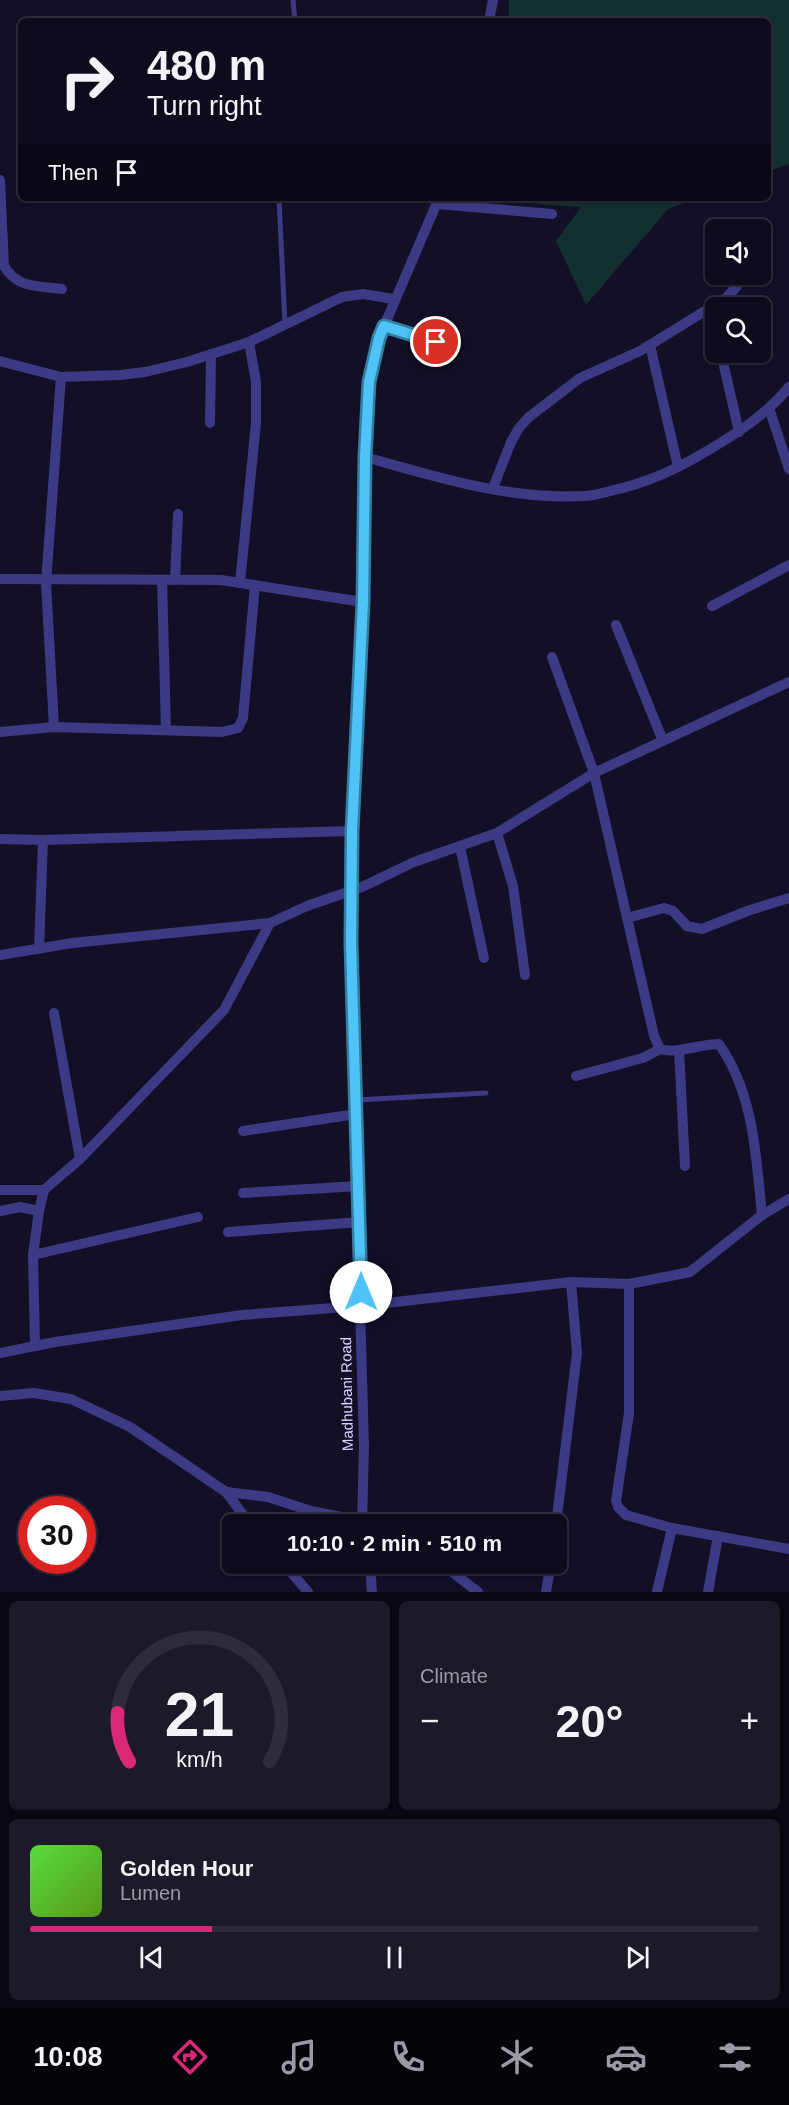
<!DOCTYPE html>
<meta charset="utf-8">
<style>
:root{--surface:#0e0b1c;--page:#1c1929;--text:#f1f3f6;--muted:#9b9ba3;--line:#2e2b3b;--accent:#db2777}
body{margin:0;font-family:Helvetica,sans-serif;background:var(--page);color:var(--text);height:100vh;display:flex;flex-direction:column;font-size:22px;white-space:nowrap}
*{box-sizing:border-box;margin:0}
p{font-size:20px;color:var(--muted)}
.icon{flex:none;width:33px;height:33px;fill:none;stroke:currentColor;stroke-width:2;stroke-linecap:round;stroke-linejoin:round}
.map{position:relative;height:1592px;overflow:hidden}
.side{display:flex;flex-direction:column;gap:9px;padding:9px;background:#08060f;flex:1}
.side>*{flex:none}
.hud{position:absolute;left:18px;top:18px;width:753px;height:183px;border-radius:9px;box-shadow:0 2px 4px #0004,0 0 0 2px var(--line);background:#0e0b1c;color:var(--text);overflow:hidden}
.tools{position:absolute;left:705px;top:219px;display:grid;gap:12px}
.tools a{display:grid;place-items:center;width:66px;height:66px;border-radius:9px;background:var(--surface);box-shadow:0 2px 4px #0004,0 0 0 2px var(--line);font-size:30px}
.speed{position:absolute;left:18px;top:1496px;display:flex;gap:12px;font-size:30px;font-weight:700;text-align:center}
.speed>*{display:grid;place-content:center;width:78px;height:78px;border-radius:50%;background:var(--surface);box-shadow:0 2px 4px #0004,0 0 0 2px var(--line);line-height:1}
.speed .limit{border:9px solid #d22;background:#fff;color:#111}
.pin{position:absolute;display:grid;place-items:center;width:51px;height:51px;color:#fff;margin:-26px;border:3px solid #fff;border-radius:50%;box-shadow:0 2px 6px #0007}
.me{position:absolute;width:66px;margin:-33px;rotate:0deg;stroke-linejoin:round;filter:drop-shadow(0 0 4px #0008)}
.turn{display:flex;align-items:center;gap:21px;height:126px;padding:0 30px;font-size:27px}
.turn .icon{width:78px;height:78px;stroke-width:2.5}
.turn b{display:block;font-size:42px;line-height:51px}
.then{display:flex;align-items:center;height:57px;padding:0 30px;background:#0003;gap:12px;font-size:22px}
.big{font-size:45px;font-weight:700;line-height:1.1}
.side .tile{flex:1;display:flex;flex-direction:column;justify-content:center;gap:9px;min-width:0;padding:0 21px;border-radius:9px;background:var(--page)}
.side .dial{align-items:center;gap:0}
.dial svg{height:156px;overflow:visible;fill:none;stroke:var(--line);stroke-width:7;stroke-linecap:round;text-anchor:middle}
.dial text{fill:var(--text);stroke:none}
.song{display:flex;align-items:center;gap:18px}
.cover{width:72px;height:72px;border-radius:9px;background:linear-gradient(135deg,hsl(110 70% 55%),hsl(90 70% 35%))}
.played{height:6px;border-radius:3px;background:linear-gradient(90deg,var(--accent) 25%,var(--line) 25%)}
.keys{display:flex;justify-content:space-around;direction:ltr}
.heat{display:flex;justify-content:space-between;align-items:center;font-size:33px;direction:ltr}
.side .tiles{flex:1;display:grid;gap:9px;grid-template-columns:1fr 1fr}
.tile:last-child{grid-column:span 2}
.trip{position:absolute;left:222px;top:1514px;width:345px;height:60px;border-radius:9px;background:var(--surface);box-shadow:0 2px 4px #0004,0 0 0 2px var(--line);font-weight:700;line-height:60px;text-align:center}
.menu{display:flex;height:96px;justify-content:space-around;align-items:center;background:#06040b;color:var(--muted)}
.menu .icon{width:42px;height:42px}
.menu .selected{color:var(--accent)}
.menu b{font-size:27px;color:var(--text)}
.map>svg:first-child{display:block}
.green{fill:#12302f}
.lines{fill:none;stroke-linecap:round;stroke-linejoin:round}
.lane{stroke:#3d3a85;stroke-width:5}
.street{stroke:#3d3a85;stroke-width:10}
.route-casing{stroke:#337fa1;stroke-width:15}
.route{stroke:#4fc3f7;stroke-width:10}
.labels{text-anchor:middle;stroke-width:6;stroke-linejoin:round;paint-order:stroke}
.street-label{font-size:15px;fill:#d9d4ff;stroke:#130f26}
</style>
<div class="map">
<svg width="789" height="1592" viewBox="0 0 789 1592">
<rect width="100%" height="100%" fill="#130f26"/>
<g class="green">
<path d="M509 0H789V164L768 172V21H509Z"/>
<path d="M531 198H697L668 209 586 305 556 241 581 207 536 204Z"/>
</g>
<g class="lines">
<g class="lane">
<path d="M293 0 295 21"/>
<path d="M279 198 285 325"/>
<path d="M356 1100 486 1093"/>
</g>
<g class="street">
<path d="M489 21 493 0"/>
<path d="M0 180 4 266C16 288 39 286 62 289"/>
<path d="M437 204 552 214"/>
<path d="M384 326 454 347"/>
<path d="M650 345 678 467"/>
<path d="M721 353 739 432"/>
<path d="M0 361 61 377 120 375 145 372 187 362 249 342 342 297 363 294 394 299"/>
<path d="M769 408 789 469"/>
<path d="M210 423 211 354"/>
<path d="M365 457C436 477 509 500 584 496 592 496 602 493 610 491 647 483 675 470 707 451 737 433 766 415 789 387"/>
<path d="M493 488 511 442 519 428 529 417 580 378 640 351 726 298 737 286 741 274"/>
<path d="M0 579 221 580 363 602"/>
<path d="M162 580 166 730"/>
<path d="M175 580 178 514"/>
<path d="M240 583 256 423V382L249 342"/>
<path d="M712 606 789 565"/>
<path d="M616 625 663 741"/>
<path d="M552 657 594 773 654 1036 660 1049C679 1054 699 1044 719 1044 754 1094 756 1156 762 1215"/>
<path d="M54 727 46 583 61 377"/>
<path d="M0 732 54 727 222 732 238 728 243 718 255 585"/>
<path d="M497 833 513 886 525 975"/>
<path d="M0 839 43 840 352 831"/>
<path d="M460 847 484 958"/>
<path d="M627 918 664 908 673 911 687 926 702 929 750 910 789 898"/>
<path d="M39 949 43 840"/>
<path d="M0 955 72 943 270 923 307 906 362 887 414 862 497 833 594 773 789 682"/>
<path d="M54 1013 80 1159"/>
<path d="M679 1050 685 1166"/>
<path d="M576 1076 643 1058 660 1049"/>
<path d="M243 1131 356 1114"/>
<path d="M0 1190H44"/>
<path d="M243 1193 359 1186"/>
<path d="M0 1211 20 1207 39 1211"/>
<path d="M228 1232 360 1222"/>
<path d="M33 1255 198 1217"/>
<path d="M629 1284V1413L616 1501 618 1507 626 1515 672 1528 789 1549"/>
<path d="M35 1345 33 1255 39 1211 44 1190 80 1159 224 1010 270 923"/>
<path d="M0 1353 55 1342 242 1315 360 1306 571 1282 629 1284 690 1272 762 1215 789 1199"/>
<path d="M0 1396 34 1393 71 1399 130 1427 226 1492 250 1524"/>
<path d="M226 1492 268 1497 311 1511 361 1521"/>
<path d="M362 1524 364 1447 360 1306 361 1277 351 943V890L352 831 363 602 365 457 369 382 379 338 439 198"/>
<path d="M556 1525 577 1353 571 1282"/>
<path d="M283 1563 308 1592"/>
<path d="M370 1563 372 1592"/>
<path d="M415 1563 451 1571 478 1592"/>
<path d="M546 1592 551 1563"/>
<path d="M657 1592 672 1528"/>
<path d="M708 1592 718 1536"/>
</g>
</g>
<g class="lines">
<g class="route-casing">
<path id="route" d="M361 1292 351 943 352 831 363 602 365 457 368 400 369 382 379 338 384 326 436 342"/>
</g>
<use href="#route" class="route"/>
</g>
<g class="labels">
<g class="street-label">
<text transform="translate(347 1394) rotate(-91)" y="5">Madhubani Road</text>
</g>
</g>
</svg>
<div class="tools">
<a><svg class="icon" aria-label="sound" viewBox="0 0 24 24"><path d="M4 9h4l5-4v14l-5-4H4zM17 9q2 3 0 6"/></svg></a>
<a><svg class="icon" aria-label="search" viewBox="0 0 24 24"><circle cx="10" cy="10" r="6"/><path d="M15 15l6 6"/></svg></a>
</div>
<div class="speed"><div class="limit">30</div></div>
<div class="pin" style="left:436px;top:342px;background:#d93025"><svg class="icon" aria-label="arrive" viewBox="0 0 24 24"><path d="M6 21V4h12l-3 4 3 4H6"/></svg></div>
<svg class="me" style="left:361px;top:1292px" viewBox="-20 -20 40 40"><circle r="19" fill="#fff"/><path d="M0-13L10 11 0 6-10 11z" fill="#4fc3f7"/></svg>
<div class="trip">10:10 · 2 min · 510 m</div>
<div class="hud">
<div class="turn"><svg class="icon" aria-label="right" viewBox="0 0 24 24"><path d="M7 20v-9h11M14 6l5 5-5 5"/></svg><div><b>480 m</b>Turn right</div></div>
<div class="then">Then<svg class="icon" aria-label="arrive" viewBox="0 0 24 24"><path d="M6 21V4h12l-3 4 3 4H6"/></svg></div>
</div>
</div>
<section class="side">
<div class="tiles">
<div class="tile dial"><svg viewBox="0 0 100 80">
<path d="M14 69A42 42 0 1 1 86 69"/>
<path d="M14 69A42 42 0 0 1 8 44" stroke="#db2777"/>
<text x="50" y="56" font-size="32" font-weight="700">21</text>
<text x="50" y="72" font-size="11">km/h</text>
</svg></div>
<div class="tile"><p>Climate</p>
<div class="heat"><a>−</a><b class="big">20°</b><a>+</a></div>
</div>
<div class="tile">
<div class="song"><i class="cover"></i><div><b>Golden Hour</b><p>Lumen</p></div></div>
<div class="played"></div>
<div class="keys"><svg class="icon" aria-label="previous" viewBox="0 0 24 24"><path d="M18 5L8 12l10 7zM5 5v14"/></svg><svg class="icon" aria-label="pause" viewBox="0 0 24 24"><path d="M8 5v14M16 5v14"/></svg><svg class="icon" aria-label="next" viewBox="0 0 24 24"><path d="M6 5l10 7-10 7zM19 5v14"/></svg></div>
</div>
</div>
</section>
<nav class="menu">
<b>10:08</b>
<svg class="icon selected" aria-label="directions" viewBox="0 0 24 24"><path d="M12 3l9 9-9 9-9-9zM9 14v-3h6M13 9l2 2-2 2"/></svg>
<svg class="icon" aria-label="music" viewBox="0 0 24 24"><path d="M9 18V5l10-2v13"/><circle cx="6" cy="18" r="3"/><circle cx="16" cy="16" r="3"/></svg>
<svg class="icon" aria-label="phone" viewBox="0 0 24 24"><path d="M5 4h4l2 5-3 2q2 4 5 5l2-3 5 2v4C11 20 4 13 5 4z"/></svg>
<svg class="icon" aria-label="climate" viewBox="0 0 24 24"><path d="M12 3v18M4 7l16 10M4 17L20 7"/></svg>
<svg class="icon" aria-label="car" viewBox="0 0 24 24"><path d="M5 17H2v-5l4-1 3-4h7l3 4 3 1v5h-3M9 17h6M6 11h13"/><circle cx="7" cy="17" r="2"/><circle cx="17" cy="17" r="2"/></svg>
<svg class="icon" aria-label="filters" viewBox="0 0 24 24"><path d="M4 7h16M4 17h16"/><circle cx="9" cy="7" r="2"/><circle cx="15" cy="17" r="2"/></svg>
</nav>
